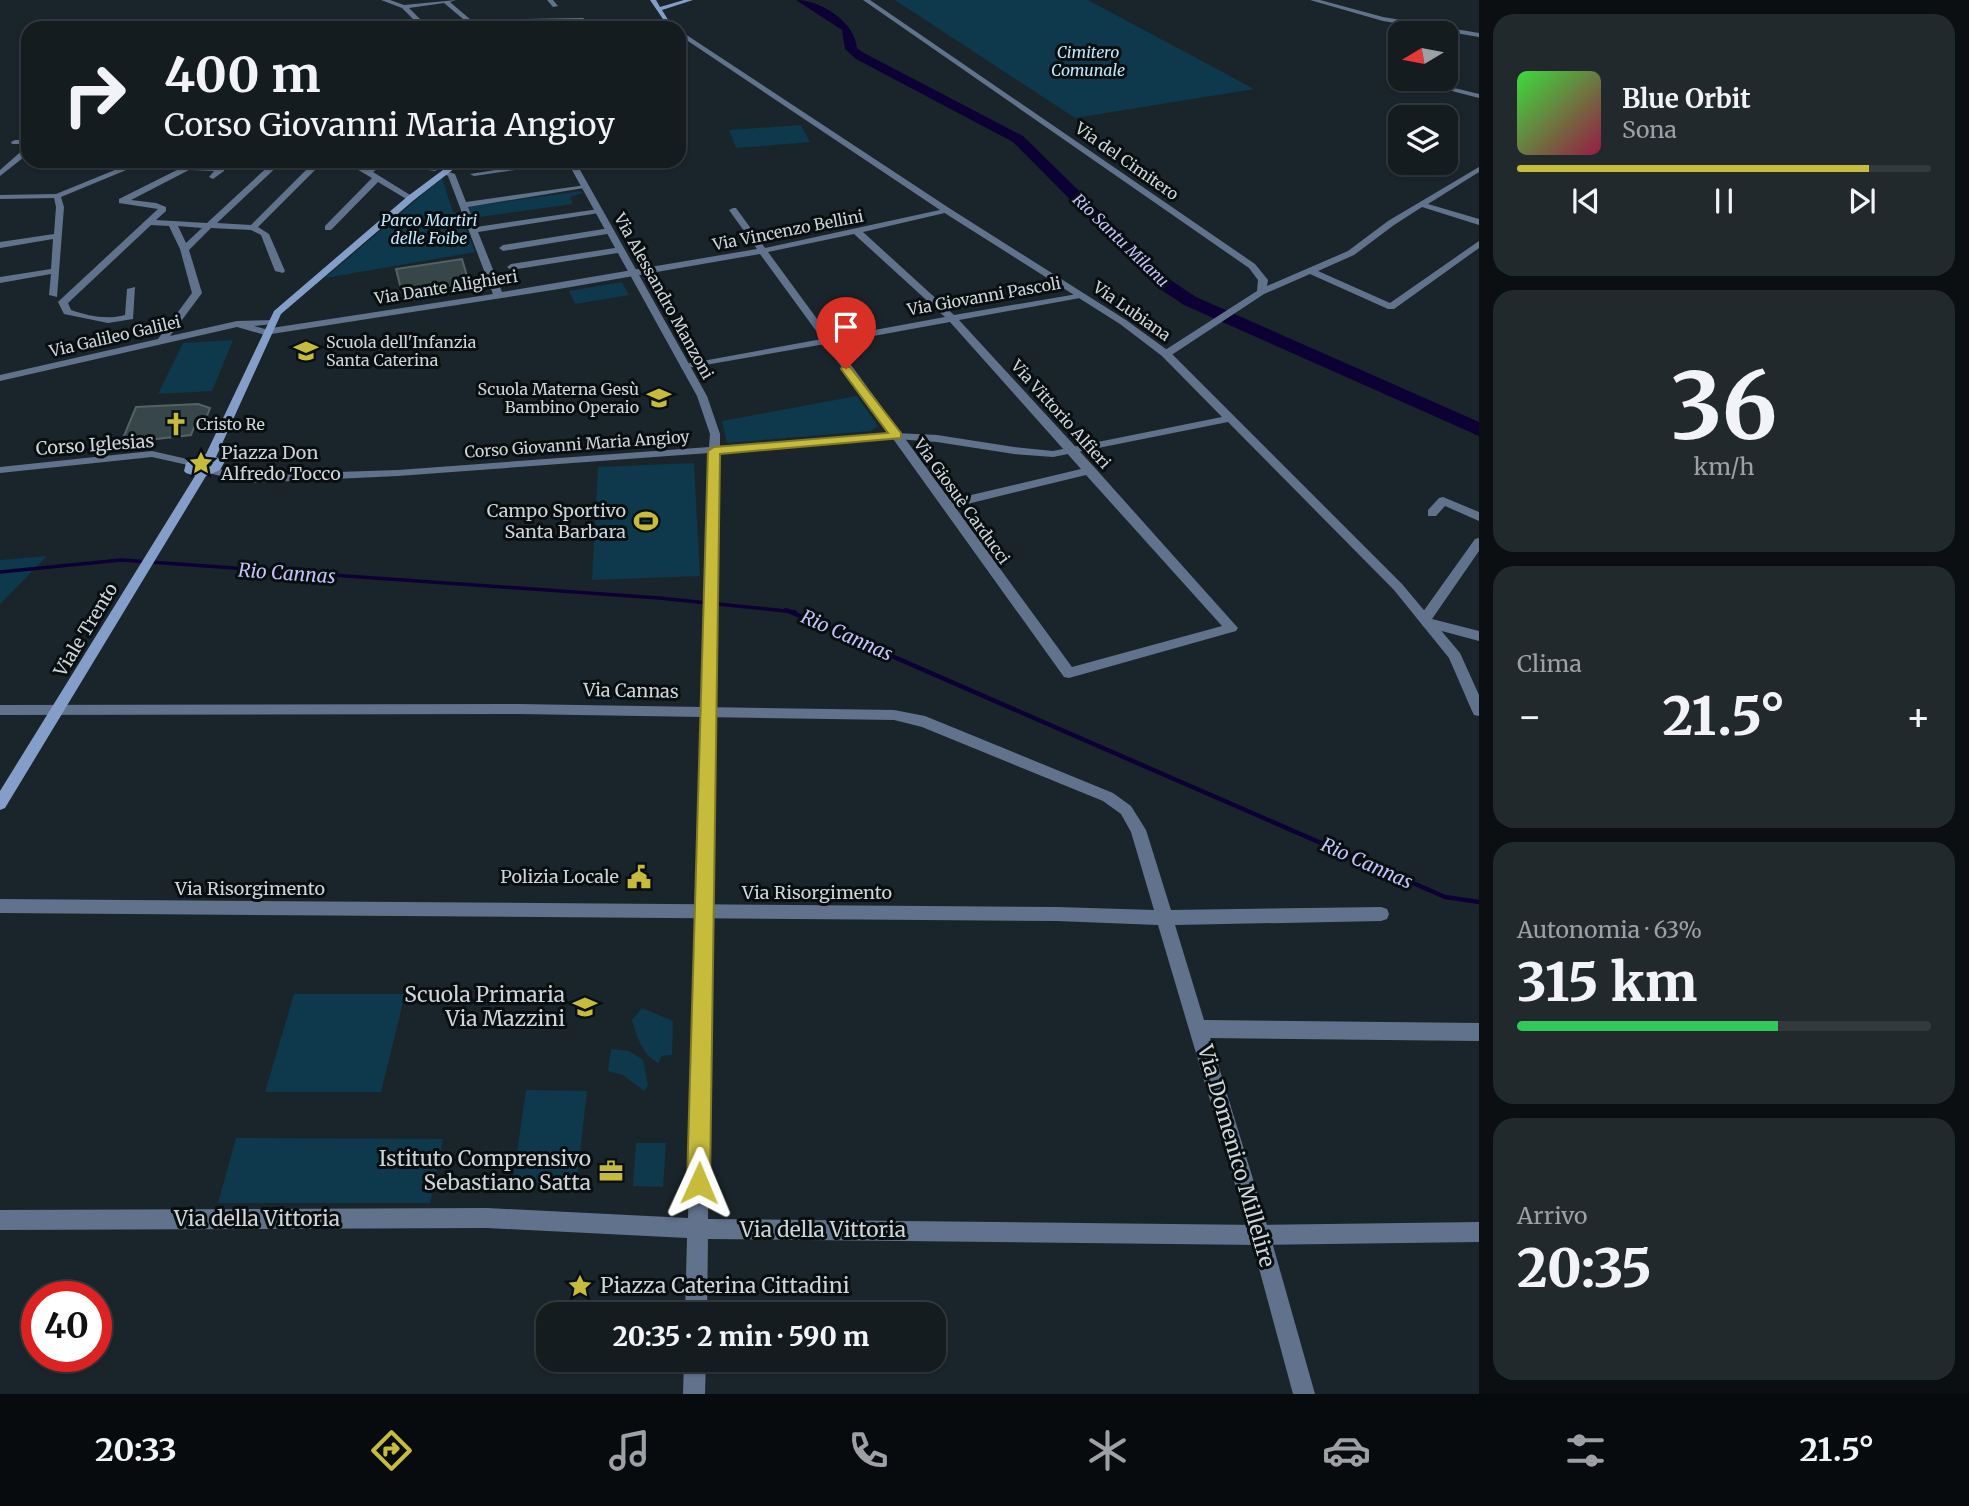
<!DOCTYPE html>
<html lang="it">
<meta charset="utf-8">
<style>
:root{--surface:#141c20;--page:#21292d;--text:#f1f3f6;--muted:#9da1a5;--line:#333a3e;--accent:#c7bb3c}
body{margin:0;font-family:Merriweather,serif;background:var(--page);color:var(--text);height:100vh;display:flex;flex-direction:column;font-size:26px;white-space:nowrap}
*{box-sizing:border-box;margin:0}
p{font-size:23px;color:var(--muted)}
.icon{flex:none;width:38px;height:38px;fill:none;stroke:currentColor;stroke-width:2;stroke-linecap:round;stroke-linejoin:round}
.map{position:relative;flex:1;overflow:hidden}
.details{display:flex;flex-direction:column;gap:14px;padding:14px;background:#0b0f12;width:490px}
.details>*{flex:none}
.top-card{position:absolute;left:21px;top:21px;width:665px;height:147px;border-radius:21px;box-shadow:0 2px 5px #0004,0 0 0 2px var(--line);background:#141c20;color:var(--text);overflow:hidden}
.needle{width:46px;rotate:260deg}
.buttons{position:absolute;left:1388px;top:21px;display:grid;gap:14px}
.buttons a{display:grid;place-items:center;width:70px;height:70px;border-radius:14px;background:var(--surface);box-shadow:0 2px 5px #0004,0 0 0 2px var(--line);font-size:35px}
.speed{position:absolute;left:21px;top:1281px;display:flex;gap:14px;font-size:35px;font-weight:700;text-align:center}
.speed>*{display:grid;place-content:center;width:91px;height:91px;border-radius:50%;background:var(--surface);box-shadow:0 2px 5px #0004,0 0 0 2px var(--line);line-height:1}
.speed .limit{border:10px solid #d22;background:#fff;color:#111}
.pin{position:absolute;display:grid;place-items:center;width:60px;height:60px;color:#fff;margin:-72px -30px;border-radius:50% 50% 50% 0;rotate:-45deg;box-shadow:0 0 7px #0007}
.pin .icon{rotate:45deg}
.me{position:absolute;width:77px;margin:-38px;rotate:1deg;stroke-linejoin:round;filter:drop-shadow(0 0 5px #0008)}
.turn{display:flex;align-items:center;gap:24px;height:147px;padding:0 28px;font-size:32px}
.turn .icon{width:91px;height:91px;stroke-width:2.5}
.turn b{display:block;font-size:49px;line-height:60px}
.big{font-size:52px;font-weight:800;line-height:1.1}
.details .tile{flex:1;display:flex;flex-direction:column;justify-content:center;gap:10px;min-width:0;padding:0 24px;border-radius:21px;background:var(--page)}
.details .dial{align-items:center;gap:0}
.dial b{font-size:91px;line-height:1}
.song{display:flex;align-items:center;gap:21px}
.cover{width:84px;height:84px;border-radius:10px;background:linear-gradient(135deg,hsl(120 70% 55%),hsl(340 70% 35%))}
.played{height:7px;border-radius:4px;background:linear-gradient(90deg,var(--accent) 85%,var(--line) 85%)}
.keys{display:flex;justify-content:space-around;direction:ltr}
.heat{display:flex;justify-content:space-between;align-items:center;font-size:38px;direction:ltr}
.charge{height:10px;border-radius:5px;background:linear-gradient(90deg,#34c759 63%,var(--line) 0)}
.trip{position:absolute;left:536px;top:1302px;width:410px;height:70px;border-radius:21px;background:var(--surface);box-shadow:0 2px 5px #0004,0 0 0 2px var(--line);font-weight:800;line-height:70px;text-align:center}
.tab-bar{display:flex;height:112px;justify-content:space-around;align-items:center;background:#080b0d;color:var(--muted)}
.tab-bar .icon{width:49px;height:49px}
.tab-bar .on{color:var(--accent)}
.tab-bar b{font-size:32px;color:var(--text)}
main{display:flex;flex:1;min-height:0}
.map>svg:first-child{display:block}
.green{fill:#0e384b}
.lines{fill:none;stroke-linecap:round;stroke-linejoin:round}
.stream-far1{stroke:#0d0035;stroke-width:3.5}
.stream{stroke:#0d0035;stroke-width:4.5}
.river{fill:#0d0035;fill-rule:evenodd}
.building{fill:#374749;stroke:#536265;stroke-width:2}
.minor{fill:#61728c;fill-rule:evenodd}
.tertiary{fill:#61728c;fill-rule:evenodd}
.secondary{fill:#839fc9;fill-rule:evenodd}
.route{fill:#c7bb3c;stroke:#817a27;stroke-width:2}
.labels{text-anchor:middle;stroke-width:6;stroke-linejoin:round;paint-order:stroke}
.far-park-label{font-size:16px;font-style:italic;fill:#bfe8fe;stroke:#090e10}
.far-street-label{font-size:16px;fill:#ced5d9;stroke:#090e10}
.far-water-label{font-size:16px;font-style:italic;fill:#c2c3fc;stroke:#090e10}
.far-poi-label{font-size:16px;fill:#ced5d9;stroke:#090e10;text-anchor:start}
.street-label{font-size:18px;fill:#ced5d9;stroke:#090e10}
.poi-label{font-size:18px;fill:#ced5d9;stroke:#090e10;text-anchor:end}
.water-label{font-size:19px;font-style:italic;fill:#c2c3fc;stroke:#090e10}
.near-poi-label{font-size:21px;fill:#ced5d9;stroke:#090e10;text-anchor:end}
.near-street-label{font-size:21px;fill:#ced5d9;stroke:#090e10}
</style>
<main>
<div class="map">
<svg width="1479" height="1394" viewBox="0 0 1479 1394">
<rect width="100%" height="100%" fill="#1a252b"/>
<g class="green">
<path d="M895 0H1088L1254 89 1075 118Z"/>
<path d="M801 125 810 142 736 148 729 130Z"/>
<path d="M442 178 453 212 460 214 475 252 325 278Z"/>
<path d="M581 191 583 193 570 197 573 204 473 218 468 207Z"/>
<path d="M622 282 629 295 575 304 569 291Z"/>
<path d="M233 340 212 391 158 394 183 343Z"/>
<path d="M857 396 878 426 871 431 727 443 722 421Z"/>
<path d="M694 463 700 576 592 580 598 467Z"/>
<path d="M47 556 0 604V560Z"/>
<path d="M294 994H405L381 1092H265Z"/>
<path d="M642 1008 673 1021 672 1055 661 1056 659 1063C643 1057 636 1035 632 1020Z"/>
<path d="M611 1049 629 1051 643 1060 648 1086 644 1091 623 1075 608 1071Z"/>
<path d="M526 1090 587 1091 576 1188 512 1187Z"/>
<path d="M236 1138 443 1139 430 1203H218Z"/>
<path d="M636 1143H666L663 1187 633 1186Z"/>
</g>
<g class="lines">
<path class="stream-far1" d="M0 572 121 560 659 598 795 612"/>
<path class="stream" d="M786 610 1445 897 1479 902"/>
<path class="river" d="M796 0C821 0 855 22 857 48L864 53 1023 136 1169 279 1196 297 1479 422V436L1184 305 1157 287 1013 142 856 59 845 49 842 30Z"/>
</g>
<g class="building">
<path d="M462 259 469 283 402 293 396 269Z"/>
<path d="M198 404 210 408 205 421 196 422 191 435 121 443 136 407Z"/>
</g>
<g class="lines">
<g class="minor">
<path d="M381 0H390L404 5 456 0 450 2 471 20 583 18 586 20 469 24 444 3 409 8 429 28H422L402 8Z"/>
<path d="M547 0H553L558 6 553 7Z"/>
<path d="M863 0H870L1255 264 1268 280 1267 286 1348 251 1388 221 1479 167V172L1428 204 1479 219V225L1422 207 1394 225 1354 255 1318 271 1390 303 1479 241V248L1394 309H1388L1310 274 1264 294 1170 356H1162V352L1257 291 1258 280 1249 268Z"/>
<path d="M1310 0H1320L1383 17 1479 33V37L1383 21Z"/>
<path d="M613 24 618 28H612L610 26Z"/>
<path d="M1450 87 1479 94V98L1448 90Z"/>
<path d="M15 140H28V144H12L11 142Z"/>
<path d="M25 148H28V154L0 176V170Z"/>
<path d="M137 161H148L61 197 64 207 57 297 49 295 51 274 0 283V277L51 269 53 239 0 248V242L54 234 56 207 54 198 0 199V195L56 194Z"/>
<path d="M274 161H283L217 223 251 225 315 161 357 164 368 169 380 161H389L373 172 415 198 408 200 378 182 331 230H325V226L372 178 355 168 322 163 258 227 269 234 285 271 283 273 275 271 261 235 251 230 211 228 189 250 202 293 170 336 237 321 273 320V324L254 326 265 329 493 294 448 176 442 173 446 171 455 174 466 202 586 185 590 187 468 207 476 227 599 209 603 211 599 213 478 232 502 292 757 249 729 210 733 208H736L765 248 949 208V212L863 232 954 315 1083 293V297L1080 298 959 320 1095 468 1238 628 1236 631 1069 678 1064 677 825 344 682 369 681 367 686 364 822 339 760 254 559 289 265 335 237 327 0 381V375L158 339 192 293 180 249 169 226 151 225 68 303 71 310C88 316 107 320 125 315L127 289 135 287 133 319 108 323 64 314 58 302 60 300 158 209 119 203V199L185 166 224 167V171L213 179 209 177 214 171 189 170 131 200 156 203 166 207V211L156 220 207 223ZM178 226 202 228 186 243ZM854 234 945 317 831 338 768 252ZM950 322 1081 469 950 500 835 343ZM1086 475 1222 626 1072 667 955 507Z"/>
<path d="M419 161H428L424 165 434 166 443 161H452L435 171 414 168V164Z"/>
<path d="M554 161H576L474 176 470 174Z"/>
<path d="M610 228 613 229V233L503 251 499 248 503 245Z"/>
<path d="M621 247 625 250 624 252 511 270 507 267 511 264Z"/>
<path d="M1443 497 1479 512V521L1445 506 1436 516H1428V510L1439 498Z"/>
<path d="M1479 538V551L1432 619 1479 631V641L1423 626 1418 619 1420 616 1475 539Z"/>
<path d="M518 704 894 710 925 716 1113 793 1131 806 1146 830 1171 910 1381 907 1387 909 1389 914 1387 919 1381 921 1175 925 1204 1020 1479 1023V1041L1210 1038 1270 1235 1315 1394H1293L1250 1235 1158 925 1057 921 0 913V899L1057 907 1154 910 1131 832 1121 814 1103 801 922 727 894 720 518 714 0 715V705Z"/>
</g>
<g class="tertiary">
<path d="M679 30 949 208 1126 320 1170 352 1402 584 1460 653 1479 695V716L1474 715 1472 711 1449 658 1394 590 1228 422 1053 457 1014 454 937 442 896 439 720 452 708 1219 1260 1225 1479 1222V1242L1260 1245 708 1239 707 1314H685L687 1238 487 1228 0 1230V1210L487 1208 688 1218 709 453 398 476 249 483 209 473 207 471 213 468 249 475 398 470 709 447 710 434 697 396 567 161H575L707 396 720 434V446L896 433 937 435 1014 447 1053 451 1222 417 1162 356 1120 324 943 212 679 35Z"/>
<path d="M152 451 196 461 198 463 192 466 152 457 0 473V467Z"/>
<path d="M684 1360H706L705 1394H683Z"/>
</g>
<g class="secondary">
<path d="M650 0H656L660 7 684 0H693L662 10 670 23 667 25Z"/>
<path d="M455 161H464L414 200 281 314 216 457 225 461 220 470 206 476 5 808 0 810V791L195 476 186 473 184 471 186 463 206 454 274 311 408 196ZM206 461 213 463 211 466 201 470 196 469 197 465Z"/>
</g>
</g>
<path class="route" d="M842 367H850L901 433V438L720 454 710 1183 707 1191 699 1195 691 1191 687 1183 708 451 714 447 888 433 841 369Z"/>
<defs>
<g id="school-bare" transform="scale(1.89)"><path d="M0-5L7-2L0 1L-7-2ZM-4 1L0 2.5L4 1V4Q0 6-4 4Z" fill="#c7bb3c" stroke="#090e10" stroke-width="2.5" paint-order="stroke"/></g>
<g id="church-bare" transform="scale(1.89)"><path d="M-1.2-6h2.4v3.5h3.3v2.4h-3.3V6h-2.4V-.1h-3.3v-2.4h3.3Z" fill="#c7bb3c" stroke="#090e10" stroke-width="2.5" paint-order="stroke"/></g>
<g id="sight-bare" transform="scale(1.89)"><path d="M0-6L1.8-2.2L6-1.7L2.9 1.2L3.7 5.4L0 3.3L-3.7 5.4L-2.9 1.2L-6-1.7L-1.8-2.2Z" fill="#c7bb3c" stroke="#090e10" stroke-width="2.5" paint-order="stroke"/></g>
<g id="stadium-bare" transform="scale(1.89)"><path d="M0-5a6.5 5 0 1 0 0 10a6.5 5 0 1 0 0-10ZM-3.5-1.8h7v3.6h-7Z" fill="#c7bb3c" stroke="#090e10" stroke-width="2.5" paint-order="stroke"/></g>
<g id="civic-bare" transform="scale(1.89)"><path d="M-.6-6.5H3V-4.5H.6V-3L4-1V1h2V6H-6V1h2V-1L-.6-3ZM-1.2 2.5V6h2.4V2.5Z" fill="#c7bb3c" stroke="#090e10" stroke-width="2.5" paint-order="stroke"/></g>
<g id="office-bare" transform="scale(1.89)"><path d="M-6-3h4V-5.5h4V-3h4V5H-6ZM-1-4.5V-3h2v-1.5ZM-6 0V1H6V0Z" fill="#c7bb3c" stroke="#090e10" stroke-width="2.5" paint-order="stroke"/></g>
</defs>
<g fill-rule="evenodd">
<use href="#school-bare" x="306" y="351"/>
<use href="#school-bare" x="659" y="398"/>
<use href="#church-bare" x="176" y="424"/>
<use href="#sight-bare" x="201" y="463"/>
<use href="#stadium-bare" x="646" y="521"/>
<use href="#civic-bare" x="639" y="877"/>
<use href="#school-bare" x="585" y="1007"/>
<use href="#office-bare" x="611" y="1171"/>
<use href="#sight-bare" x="580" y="1286"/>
</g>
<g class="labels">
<g class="far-park-label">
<text x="1088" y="58">Cimitero<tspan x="1088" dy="18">Comunale</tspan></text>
<text x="429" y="226">Parco Martiri<tspan x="429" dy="18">delle Foibe</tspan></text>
</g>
<g class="far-street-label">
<text transform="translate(1127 161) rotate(35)" y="6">Via del Cimitero</text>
<text transform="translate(788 230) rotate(-11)" y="6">Via Vincenzo Bellini</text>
<text transform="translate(446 287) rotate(-9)" y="6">Via Dante Alighieri</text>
<text transform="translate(664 296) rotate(61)" y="6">Via Alessandro Manzoni</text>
<text transform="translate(984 296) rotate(-10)" y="6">Via Giovanni Pascoli</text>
<text transform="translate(1132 311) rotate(35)" y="6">Via Lubiana</text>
<text transform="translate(115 336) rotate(-13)" y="6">Via Galileo Galilei</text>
<text transform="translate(1061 414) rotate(48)" y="6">Via Vittorio Alfieri</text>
<text transform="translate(577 444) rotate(-4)" y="6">Corso Giovanni Maria Angioy</text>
<text transform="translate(962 501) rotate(54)" y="6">Via Giosuè Carducci</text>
</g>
<g class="far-water-label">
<text transform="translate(1121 240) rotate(44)" y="6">Rio Santu Milanu</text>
</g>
<g class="far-poi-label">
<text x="326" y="348">Scuola dell'Infanzia<tspan x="326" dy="18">Santa Caterina</tspan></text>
<text x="639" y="395" text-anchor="end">Scuola Materna Gesù<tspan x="639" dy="18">Bambino Operaio</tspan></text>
<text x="196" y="430">Cristo Re</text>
</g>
<g class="street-label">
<text transform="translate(95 445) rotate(-4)" y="6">Corso Iglesias</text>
<text transform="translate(86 630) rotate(-59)" y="6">Viale Trento</text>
<text transform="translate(631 691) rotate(1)" y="6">Via Cannas</text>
<text x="250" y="895">Via Risorgimento</text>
<text x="817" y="899">Via Risorgimento</text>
</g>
<g class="poi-label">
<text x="221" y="459" text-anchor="start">Piazza Don<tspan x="221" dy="21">Alfredo Tocco</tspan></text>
<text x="626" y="517">Campo Sportivo<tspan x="626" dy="21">Santa Barbara</tspan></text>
<text x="619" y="883">Polizia Locale</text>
</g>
<g class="water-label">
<text transform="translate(287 573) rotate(4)" y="7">Rio Cannas</text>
<text transform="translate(847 635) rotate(24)" y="7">Rio Cannas</text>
<text transform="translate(1367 863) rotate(24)" y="7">Rio Cannas</text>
</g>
<g class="near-poi-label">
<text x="565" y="1002">Scuola Primaria<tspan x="565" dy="24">Via Mazzini</tspan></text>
<text x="591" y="1166">Istituto Comprensivo<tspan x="591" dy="24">Sebastiano Satta</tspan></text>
<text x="600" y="1293" text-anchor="start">Piazza Caterina Cittadini</text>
</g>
<g class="near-street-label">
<text transform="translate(1236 1156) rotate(74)" y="7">Via Domenico Millelire</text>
<text x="257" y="1226">Via della Vittoria</text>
<text x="823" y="1237">Via della Vittoria</text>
</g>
</g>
</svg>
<div class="buttons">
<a><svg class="needle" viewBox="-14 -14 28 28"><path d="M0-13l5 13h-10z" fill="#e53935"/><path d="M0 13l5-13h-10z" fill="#9da1a5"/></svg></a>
<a><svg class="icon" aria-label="layers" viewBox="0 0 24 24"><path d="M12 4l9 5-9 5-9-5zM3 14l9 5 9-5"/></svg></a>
</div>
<div class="speed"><div class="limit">40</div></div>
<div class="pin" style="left:846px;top:369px;background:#d93025"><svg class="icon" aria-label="arrive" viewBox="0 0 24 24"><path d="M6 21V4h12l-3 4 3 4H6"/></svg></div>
<svg class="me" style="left:699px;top:1183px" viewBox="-20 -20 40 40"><path d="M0-17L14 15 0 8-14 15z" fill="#c7bb3c" stroke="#fff" stroke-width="4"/></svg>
<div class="trip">20:35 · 2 min · 590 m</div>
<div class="top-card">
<div class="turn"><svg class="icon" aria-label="right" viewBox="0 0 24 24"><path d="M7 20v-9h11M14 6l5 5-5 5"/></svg><div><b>400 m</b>Corso Giovanni Maria Angioy</div></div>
</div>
</div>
<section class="details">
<div class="tile">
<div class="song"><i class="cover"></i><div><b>Blue Orbit</b><p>Sona</p></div></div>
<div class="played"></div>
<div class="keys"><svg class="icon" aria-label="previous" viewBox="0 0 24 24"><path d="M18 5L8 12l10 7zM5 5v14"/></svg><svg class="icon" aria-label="pause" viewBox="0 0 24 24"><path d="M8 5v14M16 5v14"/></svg><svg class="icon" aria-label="next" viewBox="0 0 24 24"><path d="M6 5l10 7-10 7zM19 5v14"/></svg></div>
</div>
<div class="tile dial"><b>36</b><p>km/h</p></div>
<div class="tile"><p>Clima</p>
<div class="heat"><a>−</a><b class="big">21.5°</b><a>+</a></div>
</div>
<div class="tile"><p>Autonomia · 63%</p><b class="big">315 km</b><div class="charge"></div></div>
<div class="tile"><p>Arrivo</p><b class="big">20:35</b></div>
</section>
</main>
<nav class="tab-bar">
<b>20:33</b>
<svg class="icon on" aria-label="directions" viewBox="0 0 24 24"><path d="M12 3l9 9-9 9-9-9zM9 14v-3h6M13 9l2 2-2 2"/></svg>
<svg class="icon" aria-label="music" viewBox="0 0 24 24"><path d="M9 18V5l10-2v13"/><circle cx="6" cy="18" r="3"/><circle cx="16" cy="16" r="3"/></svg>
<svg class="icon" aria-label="phone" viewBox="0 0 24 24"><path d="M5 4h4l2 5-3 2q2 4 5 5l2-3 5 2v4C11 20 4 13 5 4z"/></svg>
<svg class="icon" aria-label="climate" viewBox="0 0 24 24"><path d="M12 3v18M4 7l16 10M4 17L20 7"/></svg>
<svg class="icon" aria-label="car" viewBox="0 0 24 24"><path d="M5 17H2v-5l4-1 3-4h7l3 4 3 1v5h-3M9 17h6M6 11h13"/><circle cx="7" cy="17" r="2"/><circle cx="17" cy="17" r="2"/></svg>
<svg class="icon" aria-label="filters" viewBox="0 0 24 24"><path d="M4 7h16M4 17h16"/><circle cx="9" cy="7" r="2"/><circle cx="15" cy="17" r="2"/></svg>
<b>21.5°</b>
</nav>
